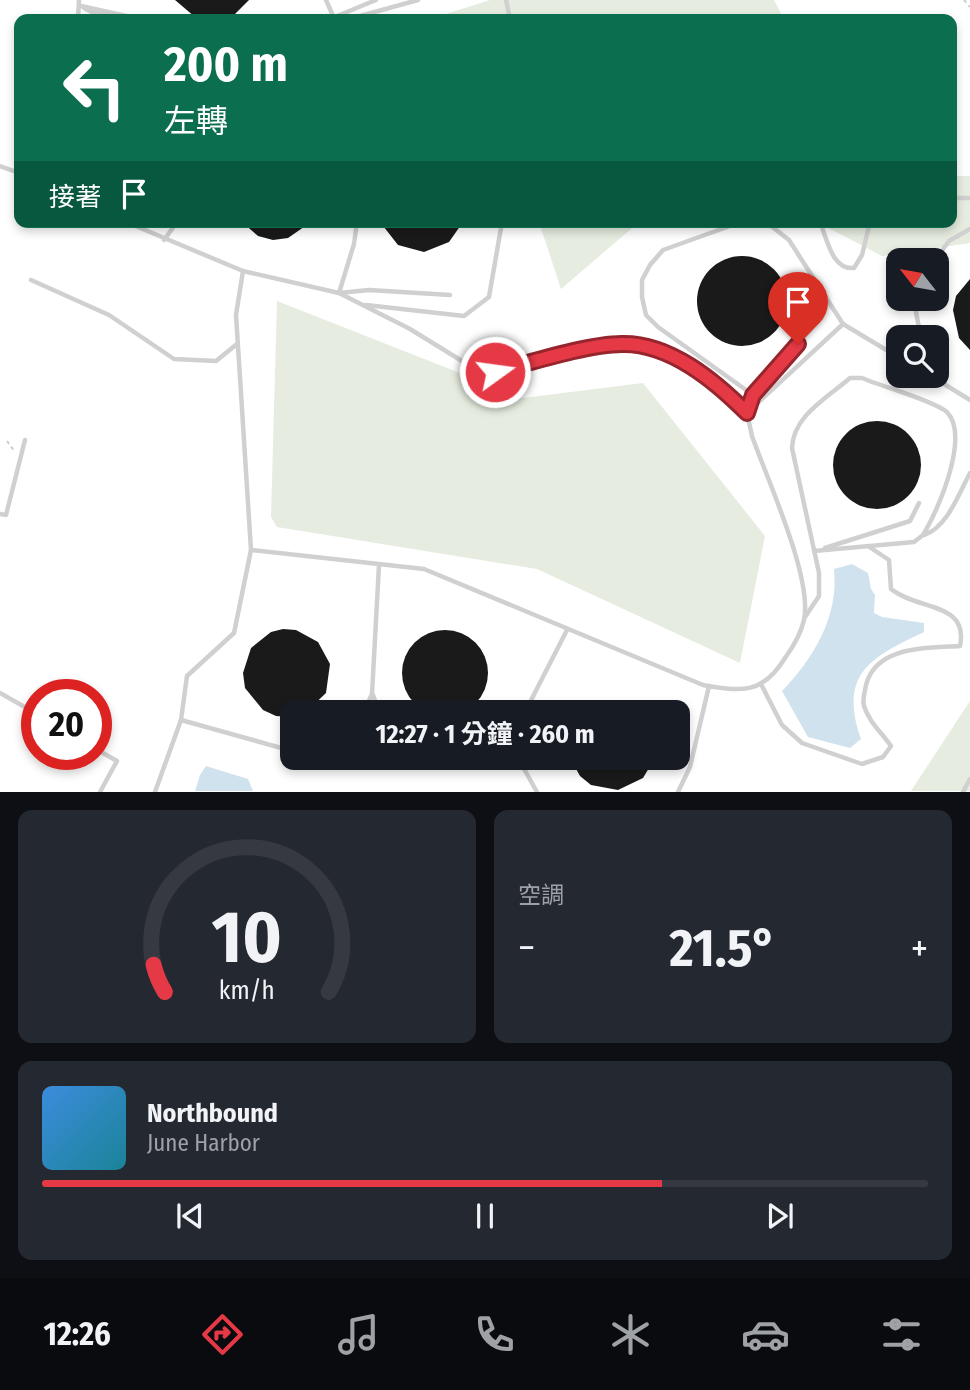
<!DOCTYPE html>
<html lang="zh-TW">
<meta charset="utf-8">
<style>
:root{--surface:#171b24;--page:#242831;--text:#f1f3f6;--muted:#9ea1a6;--line:#363941;--accent:#e63946}
body{margin:0;font-family:"Fira Sans Condensed","Noto Sans TC",sans-serif;background:var(--page);color:var(--text);height:100vh;display:flex;flex-direction:column;font-size:26px;white-space:nowrap}
*{box-sizing:border-box;margin:0}
p{font-size:23px;color:var(--muted)}
.icon{flex:none;width:38px;height:38px;fill:none;stroke:currentColor;stroke-width:2;stroke-linecap:round;stroke-linejoin:round}
.map{position:relative;height:792px;overflow:hidden}
.side{display:flex;flex-direction:column;gap:18px;padding:18px;background:#0d0f14;flex:1}
.side>*{flex:none}
.hud{position:absolute;left:14px;top:14px;width:943px;height:214px;border-radius:14px;box-shadow:0 4px 10px #0003;background:#0b6e4f;color:#fff;overflow:hidden}
.needle{width:46px;rotate:301deg}
.tools{position:absolute;left:886px;top:248px;display:grid;gap:14px}
.tools a{display:grid;place-items:center;width:63px;height:63px;border-radius:14px;background:var(--surface);box-shadow:0 4px 10px #0003;font-size:35px}
.speed{position:absolute;left:21px;top:679px;display:flex;gap:14px;font-size:35px;font-weight:700;text-align:center}
.speed>*{display:grid;place-content:center;width:91px;height:91px;border-radius:50%;background:var(--surface);box-shadow:0 4px 10px #0003;line-height:1}
.speed .limit{border:10px solid #d22;background:#fff;color:#111}
.pin{position:absolute;display:grid;place-items:center;width:60px;height:60px;color:#fff;margin:-72px -30px;border-radius:50% 50% 50% 0;rotate:-45deg;box-shadow:0 0 7px #0007}
.pin .icon{rotate:45deg}
.me{position:absolute;width:77px;margin:-38px;rotate:76deg;stroke-linejoin:round;filter:drop-shadow(0 0 5px #0008)}
.turn{display:flex;align-items:center;gap:24px;height:147px;padding:0 35px;font-size:32px}
.turn .icon{width:91px;height:91px;stroke-width:2.5}
.turn b{display:block;font-size:49px;line-height:60px}
.then{display:flex;align-items:center;height:66px;padding:0 35px;background:#0003;gap:14px;font-size:26px}
.big{font-size:52px;font-weight:700;line-height:1.1}
.side .tile{flex:1;display:flex;flex-direction:column;justify-content:center;gap:10px;min-width:0;padding:0 24px;border-radius:14px;background:var(--page)}
.side .dial{align-items:center;gap:0}
.dial svg{height:182px;overflow:visible;fill:none;stroke:var(--line);stroke-width:7;stroke-linecap:round;text-anchor:middle}
.dial text{fill:var(--text);stroke:none}
.song{display:flex;align-items:center;gap:21px}
.cover{width:84px;height:84px;border-radius:10px;background:linear-gradient(135deg,hsl(210 70% 55%),hsl(190 70% 35%))}
.played{height:7px;border-radius:4px;background:linear-gradient(90deg,var(--accent) 70%,var(--line) 70%)}
.keys{display:flex;justify-content:space-around;direction:ltr}
.heat{display:flex;justify-content:space-between;align-items:center;font-size:38px;direction:ltr}
.side .tiles{flex:1;display:grid;gap:18px;grid-template-columns:1fr 1fr}
.tile:last-child{grid-column:span 2}
.trip{position:absolute;left:280px;top:700px;width:410px;height:70px;border-radius:14px;background:var(--surface);box-shadow:0 4px 10px #0003;font-weight:700;line-height:70px;text-align:center}
.dock{display:flex;height:112px;justify-content:space-around;align-items:center;background:#090b0e;color:var(--muted)}
.dock .icon{width:49px;height:49px}
.dock .selected{color:var(--accent)}
.dock b{font-size:32px;color:var(--text)}
.map>svg:first-child{display:block}
.green{fill:#e6ecdf}
.water{fill:#cfe2ee}
.building{fill:#1a1a1a}
.lines{fill:none;stroke-linecap:round;stroke-linejoin:round}
.path{stroke:#cdcdcd;stroke-width:2;stroke-dasharray:3.5 3.5;stroke-linecap:butt}
.service{stroke:#d0d0d0;stroke-width:4.5}
.route-casing{stroke:#96252e;stroke-width:18}
.route{stroke:#e63946;stroke-width:12}
</style>
<div class="map">
<svg width="970" height="792" viewBox="0 0 970 792">
<rect width="100%" height="100%" fill="#fff"/>
<g class="green">
<path d="M490 0H774L784 19H430Z"/>
<path d="M952 176H970V243L882 256 817 222H952Z"/>
<path d="M539 222H639L561 289Z"/>
<path d="M277 301 523 398 643 383 765 536 740 663 537 569 277 527 271 517Z"/>
<path d="M970 701V791H911Z"/>
</g>
<g class="water">
<path d="M852 564 868 573 871 589 875 595 874 613 882 617 924 623V632C869 658 839 674 861 739L850 748 808 737 782 691C814 658 839 616 834 569Z"/>
<path d="M206 766 248 779 253 791H195L200 775Z"/>
</g>
<g class="building">
<path d="M175 0H249L233 16 223 19 195 17Z"/>
<path d="M242 222H311L288 238 273 240 258 236Z"/>
<path d="M380 222H463L449 242 424 252 398 245Z"/>
<circle cx="742" cy="301" r="45"/>
<path d="M970 279V350L959 338 953 310 956 296Z"/>
<circle cx="877" cy="465" r="44"/>
<path d="M283 629 296 630 318 642 330 664 326 693 306 712H292L291 717 276 716 263 710 245 688 243 673 251 648 271 632Z"/>
<circle cx="445" cy="673" r="43"/>
<path d="M607 701H621L642 712H583Z"/>
<path d="M570 758H655L643 778 618 790 591 785 580 776Z"/>
</g>
<g class="lines">
<g class="path">
<path d="M964 0 970 7"/>
<path d="M7 441 15 452"/>
</g>
<g class="service">
<path d="M326 0 334 18"/>
<path d="M506 0 510 19"/>
<path d="M81 6 140 19"/>
<path d="M84 8 105 19"/>
<path d="M94 11 114 19"/>
<path d="M78 19 79 0"/>
<path d="M330 19 376 0"/>
<path d="M349 19 418 0"/>
<path d="M0 166 19 173"/>
<path d="M952 198H970"/>
<path d="M126 222 243 271 339 293 410 329 462 361 495 372 621 344 672 354 729 395 747 413 752 436C767 479 813 578 804 620 801 633 793 647 785 658 763 694 742 692 703 685L424 569 251 550 234 633 187 676 181 720 155 792"/>
<path d="M357 222 354 244 339 293 369 290 450 295"/>
<path d="M620 222H626"/>
<path d="M741 222 663 250 650 265 642 280V297L646 315 658 327 753 395 747 413"/>
<path d="M766 222 789 240 843 324"/>
<path d="M820 222C827 239 832 270 854 268L862 255 870 222"/>
<path d="M164 240 177 222"/>
<path d="M934 261 949 241 970 229"/>
<path d="M243 271 236 315 251 550"/>
<path d="M31 280 109 315 174 359 216 361 237 344"/>
<path d="M918 299 916 312 921 338"/>
<path d="M366 305 464 316 489 297 502 222"/>
<path d="M931 376 970 400"/>
<path d="M753 395 813 326 807 309"/>
<path d="M749 411 843 324 898 357"/>
<path d="M0 514 6 515 25 440"/>
<path d="M924 535C947 528 959 493 970 473"/>
<path d="M825 548 910 521 919 503"/>
<path d="M805 617 819 596V573L792 448C793 416 827 398 850 378H862C883 387 932 400 947 412 970 436 939 509 923 535L914 542 814 551"/>
<path d="M762 686 782 725 802 743 862 764 883 757 891 746C882 733 869 722 864 706 862 699 865 692 866 685 876 645 929 648 960 646 969 602 919 611 891 589L889 560 868 546"/>
<path d="M0 693 37 714"/>
<path d="M373 695 379 712"/>
<path d="M364 712 372 694 379 565"/>
<path d="M525 712 567 630"/>
<path d="M181 720 292 751"/>
<path d="M96 749 117 761 100 792"/>
<path d="M430 758 440 762 473 758"/>
<path d="M518 758 537 792"/>
<path d="M678 792 690 767 709 686"/>
<path d="M963 792 970 779"/>
</g>
</g>
<g class="lines">
<g class="route-casing">
<path id="route" d="M495 372C529 363 588 344 622 344 670 343 715 381 747 413L753 395 798 344"/>
</g>
<use href="#route" class="route"/>
</g>
</svg>
<div class="tools">
<a><svg class="needle" viewBox="-14 -14 28 28"><path d="M0-13l5 13h-10z" fill="#e53935"/><path d="M0 13l5-13h-10z" fill="#9ea1a6"/></svg></a>
<a><svg class="icon" aria-label="search" viewBox="0 0 24 24"><circle cx="10" cy="10" r="6"/><path d="M15 15l6 6"/></svg></a>
</div>
<div class="speed"><div class="limit">20</div></div>
<div class="pin" style="left:798px;top:344px;background:#d93025"><svg class="icon" aria-label="arrive" viewBox="0 0 24 24"><path d="M6 21V4h12l-3 4 3 4H6"/></svg></div>
<svg class="me" style="left:495px;top:372px" viewBox="-20 -20 40 40"><circle r="17" fill="#e63946" stroke="#fff" stroke-width="3"/><path d="M0-11L8 9 0 5-8 9z" fill="#fff"/></svg>
<div class="trip">12:27 · 1 分鐘 · 260 m</div>
<div class="hud">
<div class="turn"><svg class="icon" aria-label="left" viewBox="0 0 24 24"><path d="M17 20v-9H6M10 6l-5 5 5 5"/></svg><div><b>200 m</b>左轉</div></div>
<div class="then">接著<svg class="icon" aria-label="arrive" viewBox="0 0 24 24"><path d="M6 21V4h12l-3 4 3 4H6"/></svg></div>
</div>
</div>
<section class="side">
<div class="tiles">
<div class="tile dial"><svg viewBox="0 0 100 80">
<path d="M14 69A42 42 0 1 1 86 69"/>
<path d="M14 69A42 42 0 0 1 9 57" stroke="#e63946"/>
<text x="50" y="56" font-size="32" font-weight="700">10</text>
<text x="50" y="72" font-size="11">km/h</text>
</svg></div>
<div class="tile"><p>空調</p>
<div class="heat"><a>−</a><b class="big">21.5°</b><a>+</a></div>
</div>
<div class="tile">
<div class="song"><i class="cover"></i><div><b>Northbound</b><p>June Harbor</p></div></div>
<div class="played"></div>
<div class="keys"><svg class="icon" aria-label="previous" viewBox="0 0 24 24"><path d="M18 5L8 12l10 7zM5 5v14"/></svg><svg class="icon" aria-label="pause" viewBox="0 0 24 24"><path d="M8 5v14M16 5v14"/></svg><svg class="icon" aria-label="next" viewBox="0 0 24 24"><path d="M6 5l10 7-10 7zM19 5v14"/></svg></div>
</div>
</div>
</section>
<nav class="dock">
<b>12:26</b>
<svg class="icon selected" aria-label="directions" viewBox="0 0 24 24"><path d="M12 3l9 9-9 9-9-9zM9 14v-3h6M13 9l2 2-2 2"/></svg>
<svg class="icon" aria-label="music" viewBox="0 0 24 24"><path d="M9 18V5l10-2v13"/><circle cx="6" cy="18" r="3"/><circle cx="16" cy="16" r="3"/></svg>
<svg class="icon" aria-label="phone" viewBox="0 0 24 24"><path d="M5 4h4l2 5-3 2q2 4 5 5l2-3 5 2v4C11 20 4 13 5 4z"/></svg>
<svg class="icon" aria-label="climate" viewBox="0 0 24 24"><path d="M12 3v18M4 7l16 10M4 17L20 7"/></svg>
<svg class="icon" aria-label="car" viewBox="0 0 24 24"><path d="M5 17H2v-5l4-1 3-4h7l3 4 3 1v5h-3M9 17h6M6 11h13"/><circle cx="7" cy="17" r="2"/><circle cx="17" cy="17" r="2"/></svg>
<svg class="icon" aria-label="filters" viewBox="0 0 24 24"><path d="M4 7h16M4 17h16"/><circle cx="9" cy="7" r="2"/><circle cx="15" cy="17" r="2"/></svg>
</nav>
